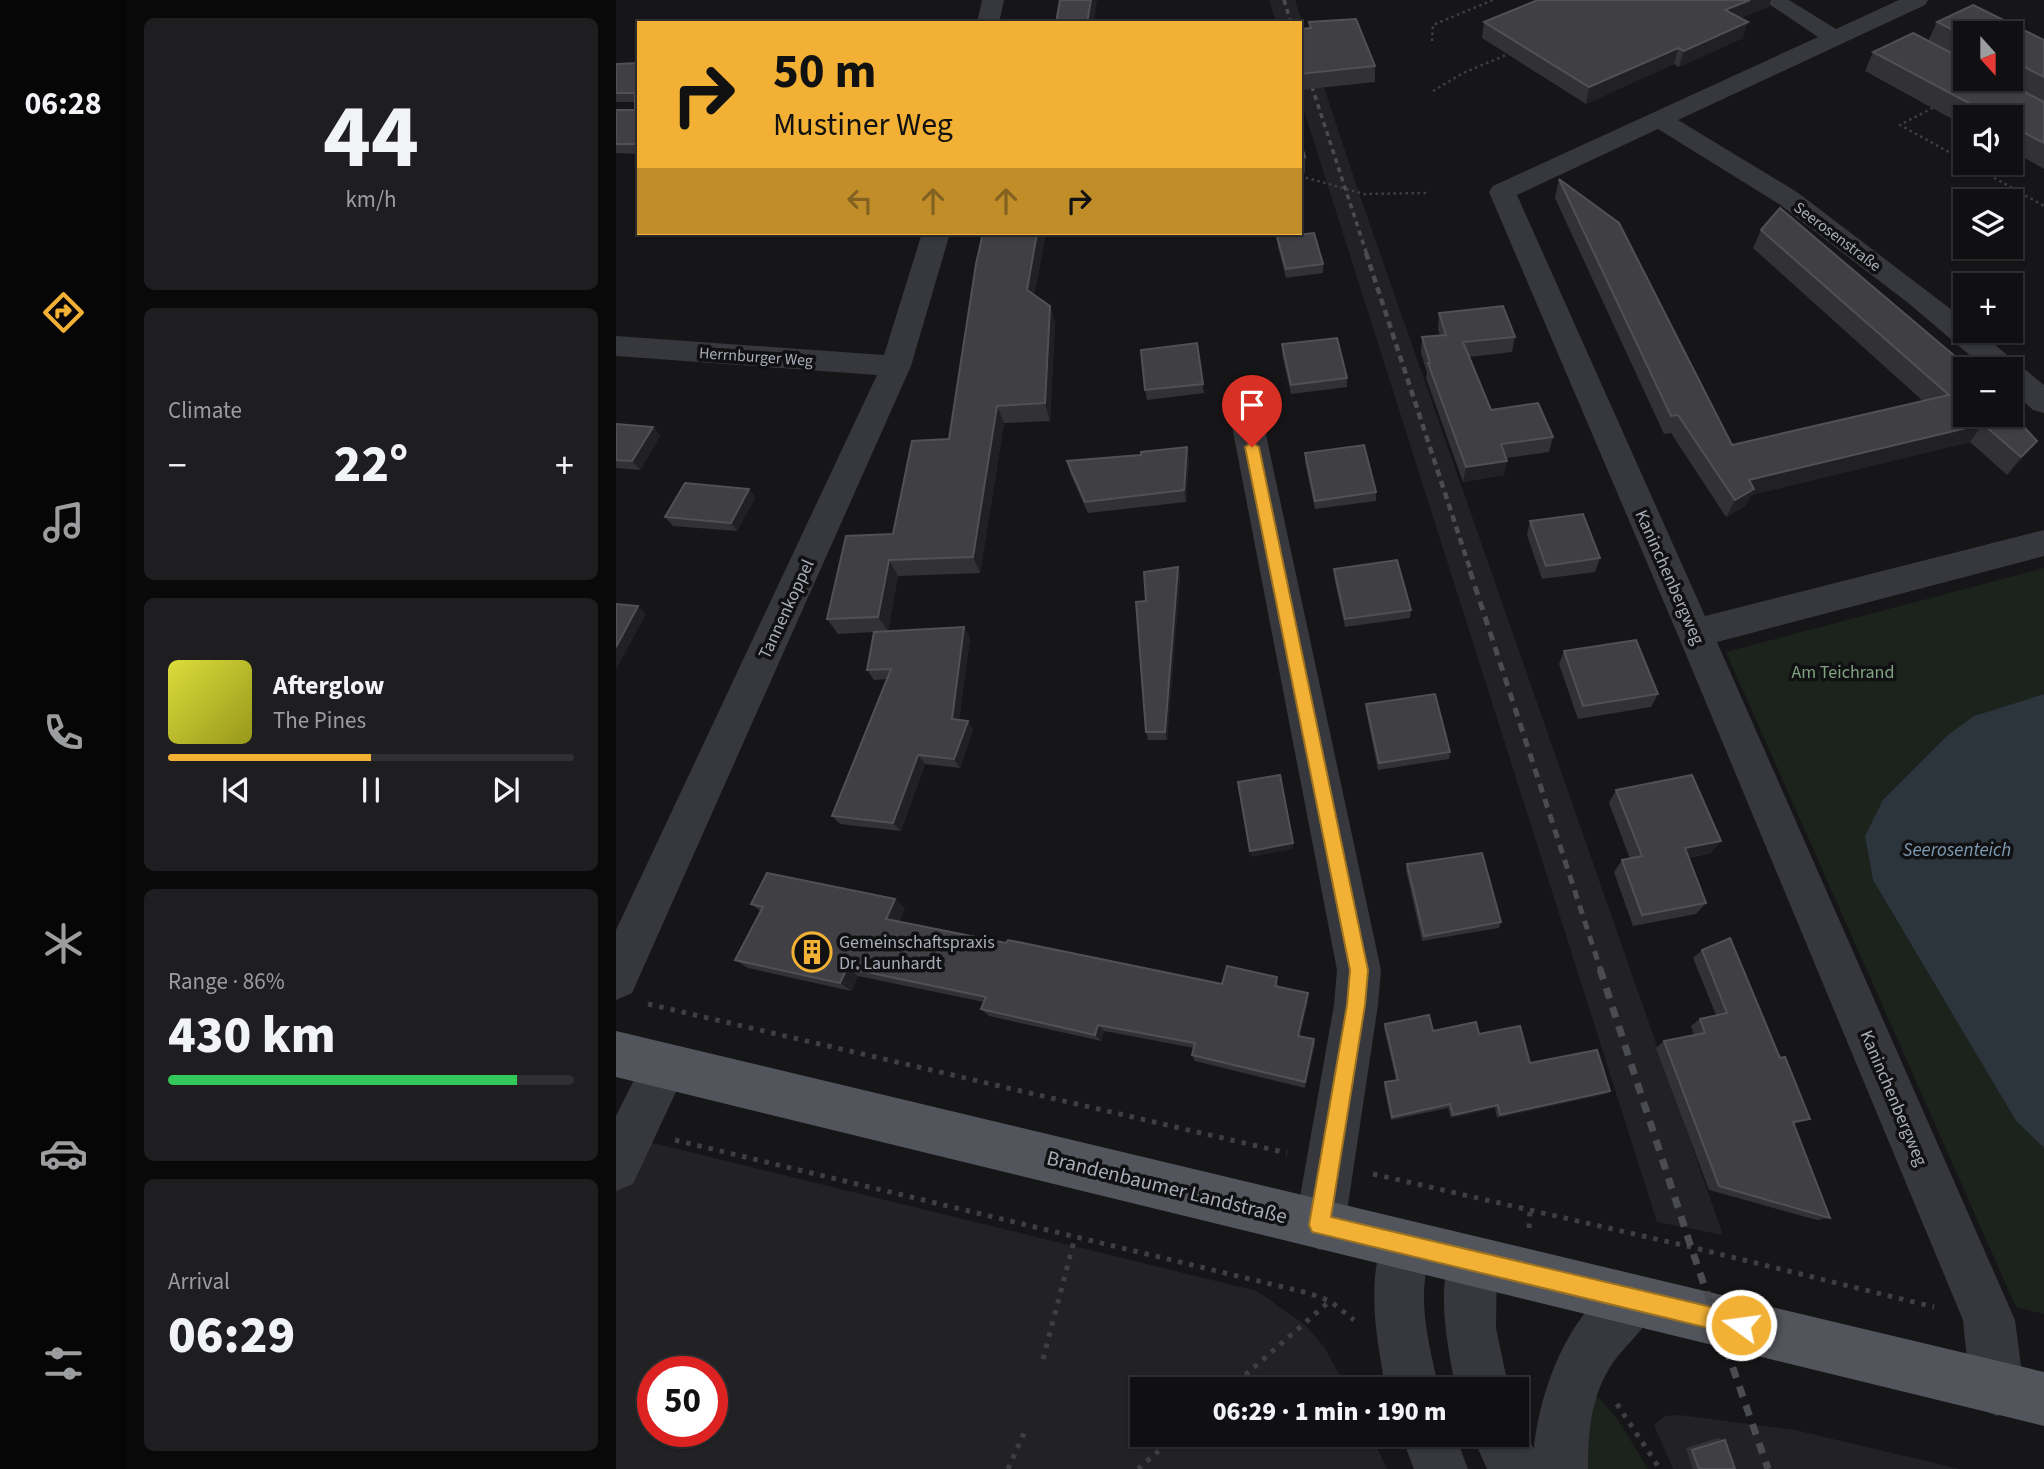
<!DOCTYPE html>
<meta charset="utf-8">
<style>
:root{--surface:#101012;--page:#1e1e20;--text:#f1f3f6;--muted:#9c9d9f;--line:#303032;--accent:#f2b134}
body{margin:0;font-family:"Source Sans 3",sans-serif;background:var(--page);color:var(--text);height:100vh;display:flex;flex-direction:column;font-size:26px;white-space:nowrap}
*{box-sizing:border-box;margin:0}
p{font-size:23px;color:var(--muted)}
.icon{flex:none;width:38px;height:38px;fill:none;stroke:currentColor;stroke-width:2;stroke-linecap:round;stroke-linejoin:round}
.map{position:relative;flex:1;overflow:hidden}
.side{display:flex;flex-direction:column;gap:18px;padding:18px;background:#09090a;width:490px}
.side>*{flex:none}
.top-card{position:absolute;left:21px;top:21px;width:665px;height:214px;border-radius:0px;box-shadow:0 2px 5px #0004,0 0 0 2px var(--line);background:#f2b134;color:#111;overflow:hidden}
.needle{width:46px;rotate:159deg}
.buttons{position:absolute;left:1337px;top:21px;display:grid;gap:14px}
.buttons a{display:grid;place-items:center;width:70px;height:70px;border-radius:0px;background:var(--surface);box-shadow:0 2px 5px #0004,0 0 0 2px var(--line);font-size:35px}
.speed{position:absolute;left:21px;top:1356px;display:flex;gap:14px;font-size:35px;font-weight:700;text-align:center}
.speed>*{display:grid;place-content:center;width:91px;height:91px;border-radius:50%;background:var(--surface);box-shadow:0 2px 5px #0004,0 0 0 2px var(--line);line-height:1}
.speed .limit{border:10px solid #d22;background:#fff;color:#111}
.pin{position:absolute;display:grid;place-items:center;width:60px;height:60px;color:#fff;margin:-72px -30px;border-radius:50% 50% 50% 0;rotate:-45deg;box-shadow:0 0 7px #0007}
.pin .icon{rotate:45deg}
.me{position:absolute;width:77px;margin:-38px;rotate:284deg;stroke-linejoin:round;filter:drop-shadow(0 0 5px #0008)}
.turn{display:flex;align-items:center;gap:24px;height:147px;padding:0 21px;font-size:32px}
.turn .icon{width:91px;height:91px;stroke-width:2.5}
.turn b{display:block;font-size:49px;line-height:60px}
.lanes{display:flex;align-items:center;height:66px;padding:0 21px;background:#0003;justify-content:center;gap:35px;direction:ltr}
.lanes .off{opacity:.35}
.big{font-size:52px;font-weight:800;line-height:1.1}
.side .widget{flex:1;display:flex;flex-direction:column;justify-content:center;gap:10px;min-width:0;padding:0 24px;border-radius:10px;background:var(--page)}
.side .dial{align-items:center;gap:0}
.dial b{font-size:91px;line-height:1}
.song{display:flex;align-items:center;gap:21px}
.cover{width:84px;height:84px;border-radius:10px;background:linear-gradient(135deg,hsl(60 70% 55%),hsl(60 70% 35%))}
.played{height:7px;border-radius:4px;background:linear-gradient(90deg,var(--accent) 50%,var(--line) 50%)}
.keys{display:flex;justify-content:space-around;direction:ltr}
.heat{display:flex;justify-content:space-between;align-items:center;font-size:38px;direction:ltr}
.charge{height:10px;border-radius:5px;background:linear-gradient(90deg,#34c759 86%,var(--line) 0)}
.trip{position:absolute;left:514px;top:1377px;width:399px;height:70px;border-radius:0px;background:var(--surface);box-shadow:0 2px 5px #0004,0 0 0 2px var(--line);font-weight:800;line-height:70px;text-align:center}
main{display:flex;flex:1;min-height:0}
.dock{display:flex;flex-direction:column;width:126px;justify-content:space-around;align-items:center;background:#060607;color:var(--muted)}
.dock .icon{width:49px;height:49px}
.dock .on{color:var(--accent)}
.dock b{font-size:32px;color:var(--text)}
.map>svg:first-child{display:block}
.built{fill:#222225;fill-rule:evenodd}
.green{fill:#1c231d}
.water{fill:#2c353c}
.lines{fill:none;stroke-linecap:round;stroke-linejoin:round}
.path-far1{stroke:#3d3f44;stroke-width:2.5;stroke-dasharray:2.5 3.5;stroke-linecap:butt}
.path{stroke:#3d3f44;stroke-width:5;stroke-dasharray:4.5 7;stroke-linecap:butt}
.minor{fill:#37383d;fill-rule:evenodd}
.major{fill:#53555c;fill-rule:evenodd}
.rail-far3{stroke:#4a4c52;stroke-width:3.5;stroke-dasharray:5 4.5;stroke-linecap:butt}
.rail-far2{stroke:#4a4c52;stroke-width:4.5;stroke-dasharray:7 5;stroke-linecap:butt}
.rail-far1{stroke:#4a4c52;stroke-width:5;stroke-dasharray:9 7;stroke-linecap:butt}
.rail{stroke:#4a4c52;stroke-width:7;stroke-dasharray:11 9;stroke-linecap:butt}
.wall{fill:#323236}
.shaded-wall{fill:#212124}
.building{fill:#3f3f44;stroke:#4f5156;stroke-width:2}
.route{fill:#f2b134;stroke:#9d7322;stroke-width:2}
.labels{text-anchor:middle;stroke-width:7;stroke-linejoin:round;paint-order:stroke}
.far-street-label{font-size:16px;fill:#a8adb8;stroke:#111113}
.street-label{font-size:18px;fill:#a8adb8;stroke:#111113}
.park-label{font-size:18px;fill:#7fa381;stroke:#111113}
.poi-label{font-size:18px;fill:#a8adb8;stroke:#111113;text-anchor:start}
.water-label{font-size:19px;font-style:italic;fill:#7f9bb3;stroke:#111113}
.near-street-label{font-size:21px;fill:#a8adb8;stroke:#111113}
</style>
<main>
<nav class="dock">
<b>06:28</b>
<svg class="icon on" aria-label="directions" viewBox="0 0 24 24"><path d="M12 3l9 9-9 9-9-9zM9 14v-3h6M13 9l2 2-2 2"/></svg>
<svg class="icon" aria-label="music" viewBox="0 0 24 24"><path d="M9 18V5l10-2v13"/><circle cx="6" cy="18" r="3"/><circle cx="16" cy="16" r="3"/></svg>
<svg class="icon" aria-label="phone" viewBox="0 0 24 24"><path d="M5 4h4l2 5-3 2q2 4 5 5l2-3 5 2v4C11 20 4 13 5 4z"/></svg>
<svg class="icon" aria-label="climate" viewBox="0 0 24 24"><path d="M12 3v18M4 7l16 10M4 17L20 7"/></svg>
<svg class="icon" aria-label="car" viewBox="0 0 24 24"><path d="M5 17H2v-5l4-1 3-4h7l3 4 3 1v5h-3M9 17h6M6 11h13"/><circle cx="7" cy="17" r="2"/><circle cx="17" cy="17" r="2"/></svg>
<svg class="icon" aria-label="filters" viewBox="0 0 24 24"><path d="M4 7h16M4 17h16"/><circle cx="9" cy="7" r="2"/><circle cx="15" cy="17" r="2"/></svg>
</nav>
<section class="side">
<div class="widget dial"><b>44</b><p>km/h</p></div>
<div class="widget"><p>Climate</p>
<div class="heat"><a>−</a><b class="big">22°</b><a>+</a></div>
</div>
<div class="widget">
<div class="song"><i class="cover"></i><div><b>Afterglow</b><p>The Pines</p></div></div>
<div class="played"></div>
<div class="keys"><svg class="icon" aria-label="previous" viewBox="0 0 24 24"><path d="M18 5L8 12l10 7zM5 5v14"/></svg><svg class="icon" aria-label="pause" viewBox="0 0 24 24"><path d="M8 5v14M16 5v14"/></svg><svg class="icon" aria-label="next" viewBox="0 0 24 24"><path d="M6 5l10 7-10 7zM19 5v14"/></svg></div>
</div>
<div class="widget"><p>Range · 86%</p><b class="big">430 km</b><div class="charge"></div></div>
<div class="widget"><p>Arrival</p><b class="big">06:29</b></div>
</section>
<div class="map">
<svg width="1428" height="1469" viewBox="0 0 1428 1469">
<rect width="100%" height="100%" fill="#161618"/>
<g class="built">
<path d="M653 0H679L743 193 1107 1235 1041 1222 684 98V23H660Z"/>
<path d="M0 1134 641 1291 688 1324 709 1348 731 1389 527 1390V1435H755L771 1469H0ZM37 1372H96V1432H37Z"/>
<path d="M1063 1415 1179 1430 1344 1469H1057L1038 1425 1049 1416Z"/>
</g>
<g class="green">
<path d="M1428 568V694L1358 716 1249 836 1257 880 1400 1121 1428 1148V1314L1400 1307 1110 652Z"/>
<path d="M980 1395 1002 1420 1032 1469H969L968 1459Z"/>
</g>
<path class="water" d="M1428 694V1148L1400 1121 1257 880 1249 836 1267 800 1332 735 1358 716Z"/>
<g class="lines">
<g class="path-far1">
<path d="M816 41 817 25 877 0"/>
<path d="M817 91 847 73 895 53"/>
<path d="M1322 105 1284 125 1349 161"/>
<path d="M1352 163 1428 206"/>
<path d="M684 176 748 194 812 193"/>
</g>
<g class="path">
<path d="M32 1004 671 1153"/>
<path d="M59 1140 692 1293 714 1301 738 1320"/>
<path d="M757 1174 1075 1247 1318 1307"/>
<path d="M913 1228 914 1211"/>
<path d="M427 1359 459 1237"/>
<path d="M612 1390 714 1301"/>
<path d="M1001 1404 1044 1469"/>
<path d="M392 1469 409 1431"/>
<path d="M522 1469 561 1435"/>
</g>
<g class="minor">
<path d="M366 0H388L383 23H361Z"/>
<path d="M1147 0H1173L1220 29 1283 0H1312L1309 5 1062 120 1181 192 1349 320V331H1362L1428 385V413L1417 410 1395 390V369H1370L1291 302 1163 204 1042 129 901 195 1089 616 1428 530V556L1101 642 1399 1320 1408 1389 1400 1408 1381 1416 1362 1408 1354 1389 1347 1320 1061 633 873 192 877 186 1202 37Z"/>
<path d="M306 233H334L295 366 16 993 0 1000V930L261 375 0 356V336L268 355Z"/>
<path d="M631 410 642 413 647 421 765 970 762 1005 729 1225 721 1242 704 1250 687 1242 679 1225 718 1005 721 970 615 421 620 413Z"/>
<path d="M49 1043 65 1050 72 1066 17 1184 0 1191V1116L33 1050Z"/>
<path d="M789 1220 807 1227C817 1252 809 1266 808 1292 807 1325 816 1357 823 1390H770C760 1335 749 1280 771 1227Z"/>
<path d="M856 1236 874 1243 881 1261 880 1328 893 1390H840C831 1342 819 1289 838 1243Z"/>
<path d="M1018 1274 1036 1282 1044 1300C1034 1323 1018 1337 1002 1356 976 1388 972 1429 972 1469H871L856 1435H901V1416L918 1449C924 1387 956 1300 1018 1274Z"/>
<path d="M785 1435H839L852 1469H798Z"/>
</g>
<path class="major" d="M0 1031 1428 1372V1426L0 1077Z"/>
<g class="rail-far3">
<path d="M668 0 675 23"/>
<path d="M684 50 751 255"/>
</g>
<path class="rail-far2" d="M750 253 855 572"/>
<path class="rail-far1" d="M854 571 985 971"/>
<path class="rail" d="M984 969 1075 1247 1152 1469"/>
</g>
<g class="wall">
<path d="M1357 5 1428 40V101L1384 79H1395V33H1349V60L1312 41 1321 22Z"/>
<path d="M1153 7 1124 18 1127 38 1063 67 1058 64 970 104 866 38 868 22Z"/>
<path d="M693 22 759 66V82L684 90V29H693Z"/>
<path d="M1257 52 1428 102V169L1395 150V117H1349V126L1249 71Z"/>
<path d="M23 63V154L0 153V110H19V102H0V64Z"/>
<path d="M684 140 689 157V173L684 172Z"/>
<path d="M943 179 1116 445 1307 401 1137 248 1145 230 1395 415 1406 459 1391 475 1354 442 1135 495 1129 506 1110 517 1055 433 1048 434 939 198Z"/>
<path d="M367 233H430L418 295 434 306 439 323 434 421 388 423 364 573 282 576 272 631 348 627 354 638 343 720 352 721 357 730 344 768 309 764 285 831 224 824 216 816 271 679 258 680 251 670 258 632 222 634 211 619 277 534 333 439Z"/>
<path d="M661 237 707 264V273L670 278 662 247Z"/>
<path d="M823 313 899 337 896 352 853 357 875 410 937 437 933 452 890 458 888 475 847 482 810 378 811 373 805 353 806 337 824 335 822 329Z"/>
<path d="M581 343 588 393 531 400 529 390Z"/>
<path d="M666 344 731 378V387L675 394 666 354Z"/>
<path d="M0 424 37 427 44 436 24 470 0 468Z"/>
<path d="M689 453 760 492V501L699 509 689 462Z"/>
<path d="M573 459 570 502 472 513 454 473 451 461Z"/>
<path d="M133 489 139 498 121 531 57 526 49 517Z"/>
<path d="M914 521 984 558 979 572 926 579 911 535Z"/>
<path d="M562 567 564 576 551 740H532L530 732Z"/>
<path d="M718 569 795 610 794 618 729 627 718 577Z"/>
<path d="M948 651 1042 694 1035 707 962 719 943 664Z"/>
<path d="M750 704 834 752 833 759 762 770 750 711Z"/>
<path d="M1000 790 1095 853 1072 858 1090 903 1080 914 1017 926 998 872 1006 860 1014 859 993 803Z"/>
<path d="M791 864 885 922 883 928 806 941 790 870Z"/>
<path d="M135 904 289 908 283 922 606 984 661 977 662 987 692 993V1001L684 1036 699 1045 689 1088 579 1061 576 1055 578 1048 488 1031 485 1041 373 1016 365 1009 368 1002 242 976 235 991 132 968 119 960 144 911Z"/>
<path d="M1086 950 1164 1058 1194 1119 1178 1124 1214 1218 1201 1220 1093 1190 1040 1048 1048 1041 1078 1035 1075 1026 1084 1019 1100 1015 1077 958Z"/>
<path d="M769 1024 817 1031 863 1034 914 1063 990 1094 881 1118 879 1108 835 1118 832 1108 775 1120 768 1086 769 1082 780 1080 768 1028Z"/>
<path d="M1102 1438 1109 1440 1119 1469H1077L1070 1448Z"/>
</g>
<g class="shaded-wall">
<path d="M475 0H481L478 23H471Z"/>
<path d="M1134 0H1155L1153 7 1104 26 1109 10Z"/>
<path d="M1132 22 1127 38 1063 67 1068 51Z"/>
<path d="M1062 48 1058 64 970 104 973 87Z"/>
<path d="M421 233H430L416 308 411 290Z"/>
<path d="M434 306 439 323 434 421 429 403Z"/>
<path d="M381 406 388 423 364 573 357 557Z"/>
<path d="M1367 424 1354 442 1135 495 1129 506 1110 517 1119 500 1133 480Z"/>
<path d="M37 427 44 436 24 470 16 461Z"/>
<path d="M1421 441 1406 459 1391 475 1405 457Z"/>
<path d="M571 447 573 459 570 502 568 490Z"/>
<path d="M891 461 888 475 847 482 850 467Z"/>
<path d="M133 489 139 498 121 531 115 523Z"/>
<path d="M273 560 282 576 272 631 262 617Z"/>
<path d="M562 567 564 576 551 740 549 732Z"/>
<path d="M22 606 30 614 0 670V647Z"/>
<path d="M348 627 354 638 342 728 336 719Z"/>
<path d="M352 721 357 730 344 768 338 759Z"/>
<path d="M302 755 309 764 285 831 277 823Z"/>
<path d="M1105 841 1095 853 1059 860 1069 848Z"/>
<path d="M677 843V849L635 857 634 851Z"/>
<path d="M279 899 289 908 280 928 270 919Z"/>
<path d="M231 968 242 976 235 991 224 983Z"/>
<path d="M692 993V1001L683 1042 682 1036Z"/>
<path d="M482 1025 488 1031 485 1041 479 1035Z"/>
<path d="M698 1039 699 1045 689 1088V1082Z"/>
<path d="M994 1091 990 1094 881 1118 884 1115Z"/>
<path d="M882 1105 879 1108 835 1118 837 1115Z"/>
</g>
<g class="building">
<path d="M444 0H475L471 23H440Z"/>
<path d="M922 0H1134L1109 10 1132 22 1068 51 1062 48 973 87 868 22Z"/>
<path d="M1357 5 1428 40V77L1395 60V33H1349V36L1321 22Z"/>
<path d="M740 19 759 66 684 74V29L695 28 693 22Z"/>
<path d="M1297 33 1349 60V79H1384L1428 102V143L1395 126V117H1379L1257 52Z"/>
<path d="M23 63V144H0V110H19V93H0V64Z"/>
<path d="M684 140 689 157 684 155Z"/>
<path d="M943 179 1003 223 1116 445 1333 395 1145 230 1164 208 1354 369H1349V415H1395V413L1421 441 1405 457 1367 424 1133 480 1138 489 1119 500 1062 415 1055 416Z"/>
<path d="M367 233H421L411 290 434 306 429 403 381 406 357 557 273 560 262 617 211 619 230 536 277 534 296 441 333 439 360 264Z"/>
<path d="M698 233 707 264 670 269 661 237Z"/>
<path d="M887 306 899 337 847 342 875 410 922 403 937 437 885 444 891 461 850 467 812 363H814L806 337 830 335 823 313Z"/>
<path d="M721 338 731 378 675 385 666 344Z"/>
<path d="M581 343 587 384 529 390 525 350Z"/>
<path d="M0 424 37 427 16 461 0 460Z"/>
<path d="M748 445 760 492 699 501 689 453Z"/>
<path d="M571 447 568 490 469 502 451 461 525 455V452Z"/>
<path d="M69 483 133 489 115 523 49 517Z"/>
<path d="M967 514 984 558 930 566 914 521Z"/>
<path d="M781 560 795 610 729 619 718 569Z"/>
<path d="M562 567 549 732H530L520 602 530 601 528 572Z"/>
<path d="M0 604 22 606 0 647Z"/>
<path d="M348 627 336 719 352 721 338 759 302 755 277 823 216 816 275 669 251 670 258 632Z"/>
<path d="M1020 640 1042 694 967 706 948 651Z"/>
<path d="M819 694 834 752 763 763 750 704Z"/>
<path d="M664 775 677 843 634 851 622 782Z"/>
<path d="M1076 775 1105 841 1069 848 1090 903 1026 915 1006 860 1026 856 1000 790Z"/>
<path d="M866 853 885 922 808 936 791 864Z"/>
<path d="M151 873 279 899 270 919 390 943 392 940 606 984 611 966 661 977 659 986 692 993 682 1036 698 1039 689 1082 576 1055 579 1043 482 1025 479 1035 365 1009 370 997 231 968 224 983 119 960 147 907 135 904Z"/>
<path d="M1114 938 1164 1058 1169 1057 1194 1119 1177 1122 1214 1218 1103 1186 1048 1041 1089 1033 1084 1019 1111 1013 1086 950Z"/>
<path d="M813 1015 817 1031 860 1022 863 1034 904 1026 914 1063 981 1050 994 1091 884 1115 882 1105 837 1115 834 1104 776 1117 769 1082 782 1080 769 1024Z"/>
<path d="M1109 1440 1119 1469H1083L1076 1450Z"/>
</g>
<path class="route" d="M636 442 643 447 752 970 749 1005 715 1217 1125 1314 1133 1317 1136 1325 1133 1332 1125 1336 696 1232 693 1225 731 1005 734 970 629 447Z"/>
<defs>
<g id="building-ring" transform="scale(2.0125)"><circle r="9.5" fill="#111113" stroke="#f2b134" stroke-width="1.5"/><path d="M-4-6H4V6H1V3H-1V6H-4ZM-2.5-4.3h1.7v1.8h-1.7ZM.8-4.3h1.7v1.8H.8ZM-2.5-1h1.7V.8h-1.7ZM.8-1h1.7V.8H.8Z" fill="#f2b134"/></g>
</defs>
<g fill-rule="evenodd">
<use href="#building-ring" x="196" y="952"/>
</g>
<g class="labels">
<g class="far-street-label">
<text transform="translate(1222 236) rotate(37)" y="6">Seerosenstraße</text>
<text transform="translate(140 356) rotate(4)" y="6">Herrnburger Weg</text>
</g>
<g class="street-label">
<text transform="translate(1054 577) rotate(66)" y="6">Kaninchenbergweg</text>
<text transform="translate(170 609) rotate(-65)" y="6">Tannenkoppel</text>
<text transform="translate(1278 1098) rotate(67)" y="6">Kaninchenbergweg</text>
</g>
<g class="park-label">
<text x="1227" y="678">Am Teichrand</text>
</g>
<g class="poi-label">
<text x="223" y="948">Gemeinschaftspraxis<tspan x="223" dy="21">Dr. Launhardt</tspan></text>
</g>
<g class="water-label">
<text x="1341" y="856">Seerosenteich</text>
</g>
<g class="near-street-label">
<text transform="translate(551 1187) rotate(14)" y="7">Brandenbaumer Landstraße</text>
</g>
</g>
</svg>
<div class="buttons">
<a><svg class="needle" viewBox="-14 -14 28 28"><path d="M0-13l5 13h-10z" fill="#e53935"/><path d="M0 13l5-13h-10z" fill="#9c9d9f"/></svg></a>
<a><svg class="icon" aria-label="sound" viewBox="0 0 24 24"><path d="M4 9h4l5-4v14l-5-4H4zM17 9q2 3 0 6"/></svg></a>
<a><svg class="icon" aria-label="layers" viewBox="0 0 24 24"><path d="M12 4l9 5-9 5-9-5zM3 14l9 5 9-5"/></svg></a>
<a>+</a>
<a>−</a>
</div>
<div class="speed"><div class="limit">50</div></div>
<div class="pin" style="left:636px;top:447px;background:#d93025"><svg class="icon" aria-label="arrive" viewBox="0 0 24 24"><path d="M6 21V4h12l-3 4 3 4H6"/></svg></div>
<svg class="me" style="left:1125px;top:1325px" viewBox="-20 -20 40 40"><circle r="17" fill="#f2b134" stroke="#fff" stroke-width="3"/><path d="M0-11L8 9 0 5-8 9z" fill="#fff"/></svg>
<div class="trip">06:29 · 1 min · 190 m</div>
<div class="top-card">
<div class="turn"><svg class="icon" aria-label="right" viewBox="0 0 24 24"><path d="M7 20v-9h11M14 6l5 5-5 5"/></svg><div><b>50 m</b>Mustiner Weg</div></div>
<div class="lanes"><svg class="icon off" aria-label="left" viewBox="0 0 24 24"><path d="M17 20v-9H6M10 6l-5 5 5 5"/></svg><svg class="icon off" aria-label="ahead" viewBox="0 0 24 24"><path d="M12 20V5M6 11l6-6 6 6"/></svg><svg class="icon off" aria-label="ahead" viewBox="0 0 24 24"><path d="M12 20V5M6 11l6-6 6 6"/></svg><svg class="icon" aria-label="right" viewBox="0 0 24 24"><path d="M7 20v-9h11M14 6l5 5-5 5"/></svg></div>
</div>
</div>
</main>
